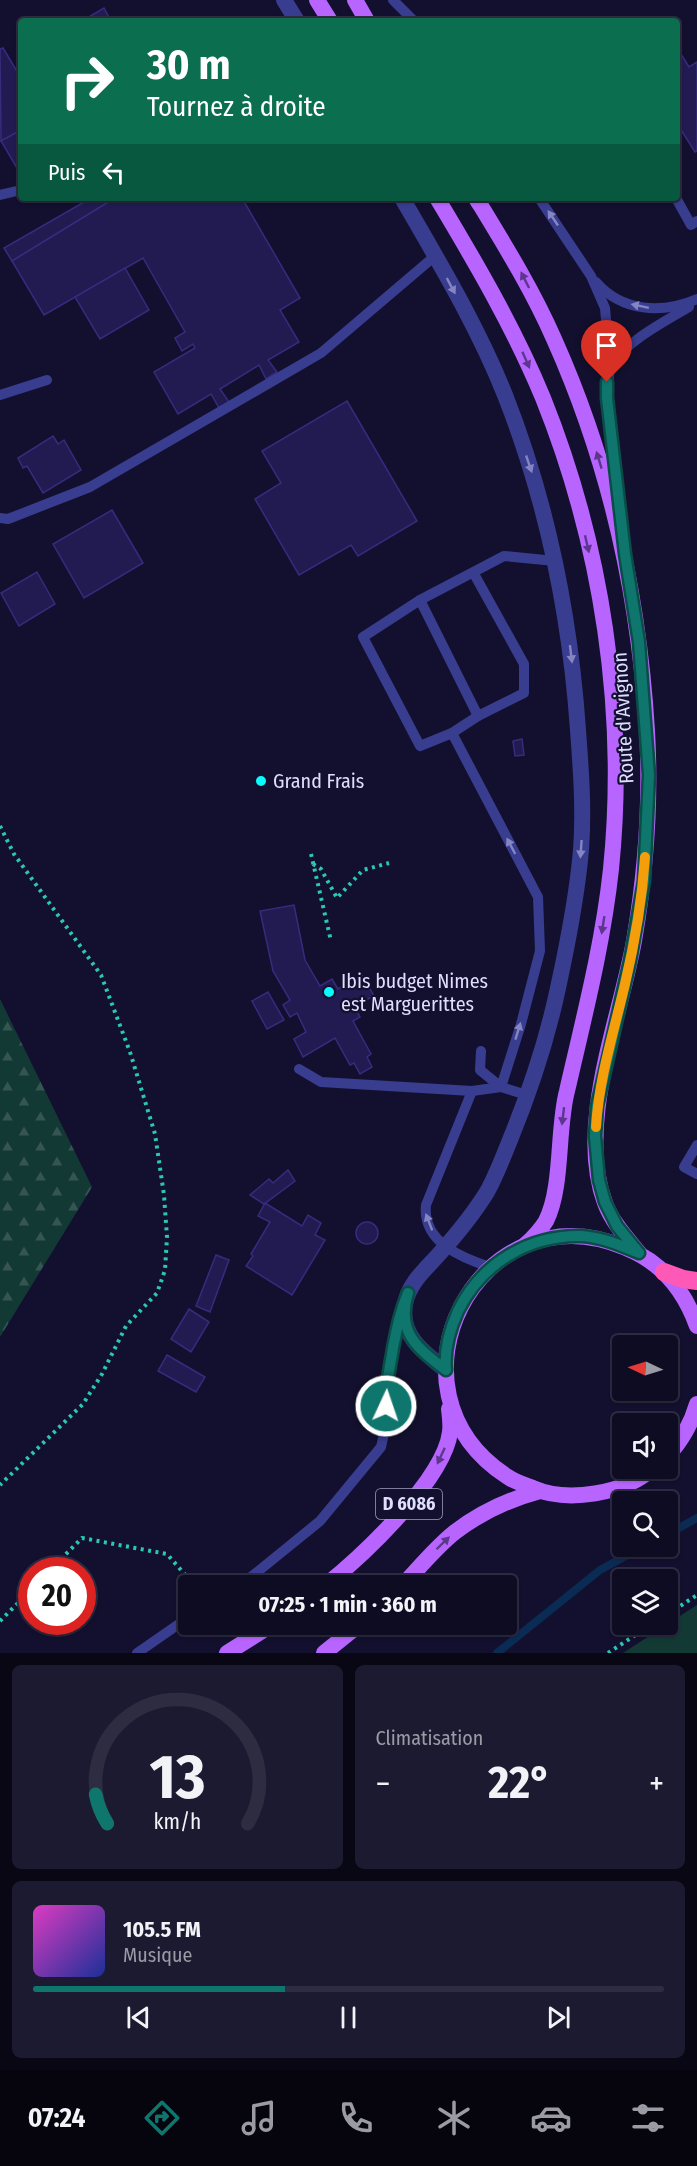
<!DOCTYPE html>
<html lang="fr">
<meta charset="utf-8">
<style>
:root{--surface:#0e0c23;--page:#1c1a30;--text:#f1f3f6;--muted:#9b9ba6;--line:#2e2c41;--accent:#0f766e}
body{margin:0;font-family:"Fira Sans Condensed",sans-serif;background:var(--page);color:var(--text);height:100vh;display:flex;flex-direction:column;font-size:22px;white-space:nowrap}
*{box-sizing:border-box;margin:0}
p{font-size:20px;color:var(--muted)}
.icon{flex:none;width:33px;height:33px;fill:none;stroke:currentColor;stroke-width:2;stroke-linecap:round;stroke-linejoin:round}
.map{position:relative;height:1653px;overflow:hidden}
.side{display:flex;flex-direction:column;gap:12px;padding:12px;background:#080713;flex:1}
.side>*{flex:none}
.banner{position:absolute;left:18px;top:18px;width:662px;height:183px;border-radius:6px;box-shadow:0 2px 4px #0004,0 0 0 2px var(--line);background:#0b6e4f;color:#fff;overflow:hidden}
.needle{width:39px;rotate:274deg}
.buttons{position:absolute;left:612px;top:1335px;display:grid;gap:12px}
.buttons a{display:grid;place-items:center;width:66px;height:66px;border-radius:6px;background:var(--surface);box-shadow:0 2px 4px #0004,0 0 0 2px var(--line);font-size:30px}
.speed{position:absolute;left:18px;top:1557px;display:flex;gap:12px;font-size:30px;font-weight:700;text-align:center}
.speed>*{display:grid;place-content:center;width:78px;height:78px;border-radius:50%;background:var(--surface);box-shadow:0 2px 4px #0004,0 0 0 2px var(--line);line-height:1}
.speed .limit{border:9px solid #d22;background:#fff;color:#111}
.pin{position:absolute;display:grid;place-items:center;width:51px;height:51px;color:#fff;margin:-62px -26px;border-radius:50% 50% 50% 0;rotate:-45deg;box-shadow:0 0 6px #0007}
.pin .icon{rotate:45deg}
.me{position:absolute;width:66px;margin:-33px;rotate:3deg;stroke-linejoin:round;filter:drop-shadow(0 0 4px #0008)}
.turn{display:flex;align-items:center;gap:21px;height:126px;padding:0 30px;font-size:27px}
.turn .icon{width:78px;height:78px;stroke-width:2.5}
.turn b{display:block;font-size:42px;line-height:51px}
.then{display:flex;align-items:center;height:57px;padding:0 30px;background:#0003;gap:12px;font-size:22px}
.big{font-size:45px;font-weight:700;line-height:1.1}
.side .card{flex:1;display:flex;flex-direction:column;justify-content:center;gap:9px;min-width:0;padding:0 21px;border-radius:9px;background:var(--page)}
.side .dial{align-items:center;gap:0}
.dial svg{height:156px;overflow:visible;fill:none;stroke:var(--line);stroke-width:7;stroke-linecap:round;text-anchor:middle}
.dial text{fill:var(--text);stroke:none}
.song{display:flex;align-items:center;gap:18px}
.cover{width:72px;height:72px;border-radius:9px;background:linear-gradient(135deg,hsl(310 70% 55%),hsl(230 70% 35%))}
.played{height:6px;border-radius:3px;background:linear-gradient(90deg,var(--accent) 40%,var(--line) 40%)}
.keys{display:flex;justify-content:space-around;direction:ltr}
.heat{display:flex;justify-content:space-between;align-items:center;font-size:33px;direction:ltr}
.side .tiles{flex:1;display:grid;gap:12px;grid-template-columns:1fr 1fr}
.card:last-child{grid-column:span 2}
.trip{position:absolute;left:178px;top:1575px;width:339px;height:60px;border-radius:6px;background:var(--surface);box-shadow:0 2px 4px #0004,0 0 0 2px var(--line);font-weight:700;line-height:60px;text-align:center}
.tab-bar{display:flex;height:96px;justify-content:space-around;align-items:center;background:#06050e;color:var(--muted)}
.tab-bar .icon{width:42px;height:42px}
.tab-bar .active{color:var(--accent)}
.tab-bar b{font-size:27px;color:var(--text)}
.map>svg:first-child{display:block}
.green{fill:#133935}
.forest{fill:url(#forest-firs)}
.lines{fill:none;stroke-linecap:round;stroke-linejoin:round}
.stream{stroke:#0a2b54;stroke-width:8}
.building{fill:#211b51;stroke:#352c7e;stroke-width:1.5}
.path{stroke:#29c8b1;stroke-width:4;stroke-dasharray:3 4.5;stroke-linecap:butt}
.service{stroke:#393d90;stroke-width:10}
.minor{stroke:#393d90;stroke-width:16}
.primary{stroke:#b865ff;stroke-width:16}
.motorway{stroke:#ff59b7;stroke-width:18}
.oneway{fill:#8485c2}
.oneway2{fill:#5d368d}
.route-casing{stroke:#0a4d48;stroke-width:15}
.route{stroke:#0f766e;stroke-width:10}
.slow{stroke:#f59e0b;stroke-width:10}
.poi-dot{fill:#0afbff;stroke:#13102f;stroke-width:2}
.labels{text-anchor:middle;stroke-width:4.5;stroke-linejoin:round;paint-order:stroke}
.shield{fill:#13102f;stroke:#a2a0c1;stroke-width:1.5}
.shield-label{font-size:18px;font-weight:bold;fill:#dfdeff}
.street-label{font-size:20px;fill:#dfdeff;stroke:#13102f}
.poi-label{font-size:20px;fill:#dfdeff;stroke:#13102f;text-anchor:start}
</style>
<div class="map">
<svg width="697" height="1653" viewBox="0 0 697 1653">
<defs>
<pattern id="forest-firs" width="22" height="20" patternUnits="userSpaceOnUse" patternTransform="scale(1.5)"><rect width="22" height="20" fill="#133935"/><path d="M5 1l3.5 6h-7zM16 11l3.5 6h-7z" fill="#355553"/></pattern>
</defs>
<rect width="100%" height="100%" fill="#13102f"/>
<path class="green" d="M697 1605V1653H623Z"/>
<path class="forest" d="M0 999 92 1187 0 1337Z"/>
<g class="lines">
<g class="stream">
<path d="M668 1534 697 1518"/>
<path d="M497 1653 600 1570 644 1546"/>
</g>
</g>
<g class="building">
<path d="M104 8 111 21H82Z"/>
<path d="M676 46 689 67 697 62V151L695 152 676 122Z"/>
<path d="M3 48 21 78V130L1 141 0 49Z"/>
<path d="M21 130V166L17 168 1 141Z"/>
<path d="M91 198H115L12 261 4 248Z"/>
<path d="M115 198H242L300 298 280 310 299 342 268 360 277 372 266 379 259 365 220 389 229 402 219 408 211 394 178 414 154 372 195 348 193 344 182 351 175 338 185 332 143 258 44 315 12 261Z"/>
<path d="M125 268 149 310 100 339 75 297Z"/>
<path d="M347 401 417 521 358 556 351 545 299 575 255 499 281 483 262 451Z"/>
<path d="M53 436 58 444 64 440 81 470 43 493 27 466 23 468 18 458Z"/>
<path d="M112 510 143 563 84 598 53 544Z"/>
<path d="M37 572 55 604 19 626 1 593Z"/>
<path d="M522 739 524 755 515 756 513 741Z"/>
<path d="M294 905 305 960 320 986 332 979 338 989 362 975 374 996 354 1006 360 1017 353 1021 371 1054 367 1057 372 1067 360 1074 354 1063 350 1065 335 1038 303 1057 294 1039 306 1032 297 1013 290 1017 283 1005 290 1000 273 971 260 911Z"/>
<path d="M268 992 284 1020 267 1029 252 1001Z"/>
<path d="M288 1170 295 1181 264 1204 250 1195 269 1179 273 1183Z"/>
<path d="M265 1203 302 1226 308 1215 321 1223 315 1235 325 1240 292 1295 246 1266 253 1256 251 1254 270 1222 258 1216Z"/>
<circle cx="367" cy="1233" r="11"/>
<path d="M216 1255 229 1260 210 1312 196 1306Z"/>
<path d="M189 1309 209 1322 191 1352 171 1339Z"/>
<path d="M167 1355 205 1377 196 1392 158 1371Z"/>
</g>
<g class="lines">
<g class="path">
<path d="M0 826 14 854 101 975 130 1052 155 1134 164 1195 167 1237 165 1270 157 1293 126 1326 102 1374 83 1404 0 1485"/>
<path d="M311 854 331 941"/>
<path d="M313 864 321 869 337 898 363 870 389 863"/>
<path d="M50 1570 82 1538 167 1554 195 1586"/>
<path d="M668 1614 697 1595"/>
<path d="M0 1621 32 1589"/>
<path d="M608 1653 652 1624"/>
</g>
<g class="service">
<path d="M393 0 414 21"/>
<path d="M0 195 21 190"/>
<path d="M539 198 591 276 605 308 610 365 607 398 620 512"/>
<path d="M676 198 691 225 697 221"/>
<path d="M596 282C622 312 662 314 697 299"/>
<path d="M610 365C631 339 660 324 689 307"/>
<path d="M0 395 47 380"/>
<path d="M0 518 8 519 90 487 321 353 435 256"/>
<path d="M473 572 524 664V693L478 716 420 600 504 556 555 561"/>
<path d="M420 600 363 637 420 746 452 733 478 716"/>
<path d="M481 1051 480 1070 501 1087 527 1095"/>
<path d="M299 1069 321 1082 472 1091 501 1087 521 1024 540 951 538 897 452 733"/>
<path d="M472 1091 426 1205C422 1242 462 1258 490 1267"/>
<path d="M697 1145 684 1167 697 1174"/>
<path d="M240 1586 320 1521 381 1447 387 1420 385 1391 401 1310"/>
<path d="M137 1653 189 1617"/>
</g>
<g class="minor">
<path d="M284 0 297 21"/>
<path d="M402 198C439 262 478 327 505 395 547 502 570 615 578 730 581 770 584 810 581 850 577 897 568 942 558 988 547 1040 530 1091 510 1140 503 1157 496 1176 487 1192 474 1213 457 1234 440 1253 427 1268 409 1282 405 1304 399 1335 424 1353 446 1370"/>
</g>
<g class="primary">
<path d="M317 0 330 21"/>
<path d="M355 0 367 21"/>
<path d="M437 198C476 263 514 328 543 398 602 545 627 711 611 869 603 944 584 1017 567 1091 557 1128 563 1188 546 1221 540 1231 533 1238 524 1246"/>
<path d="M476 198C504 244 532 289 554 339 609 462 639 596 647 731 651 801 646 871 634 941 620 1019 576 1125 605 1203 612 1222 626 1237 639 1253"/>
<path d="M668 1455C681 1442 692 1422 697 1404"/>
<path d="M653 1468C625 1494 567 1503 533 1488 525 1485 515 1482 508 1477 373 1390 479 1185 626 1248 661 1262 684 1290 697 1326"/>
<path d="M325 1586C362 1556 444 1480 450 1432 451 1425 450 1417 449 1409"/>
<path d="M402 1586C419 1568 436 1547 455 1532 480 1513 510 1499 540 1491"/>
<path d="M227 1653 273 1624"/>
<path d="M324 1653 360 1624"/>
</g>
<path class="motorway" d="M664 1272 683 1279 697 1281"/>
</g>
<defs><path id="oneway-solid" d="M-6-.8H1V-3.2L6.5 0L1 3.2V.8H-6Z" transform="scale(1.5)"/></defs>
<g class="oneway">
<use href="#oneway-solid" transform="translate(553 218) rotate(-124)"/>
<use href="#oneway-solid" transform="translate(451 286) rotate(62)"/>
<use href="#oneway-solid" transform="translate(640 306) rotate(-168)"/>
<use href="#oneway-solid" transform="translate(529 464) rotate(71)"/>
<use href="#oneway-solid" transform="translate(571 654) rotate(83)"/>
<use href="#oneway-solid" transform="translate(511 846) rotate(-118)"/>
<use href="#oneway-solid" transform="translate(581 849) rotate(94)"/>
<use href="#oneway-solid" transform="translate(518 1031) rotate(-73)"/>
<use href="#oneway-solid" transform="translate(429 1222) rotate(-111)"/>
</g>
<g class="oneway2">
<use href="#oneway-solid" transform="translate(525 280) rotate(-117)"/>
<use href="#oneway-solid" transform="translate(526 360) rotate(66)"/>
<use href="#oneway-solid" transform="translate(599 460) rotate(-107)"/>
<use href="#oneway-solid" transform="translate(587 544) rotate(77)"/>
<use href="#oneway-solid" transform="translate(603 925) rotate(99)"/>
<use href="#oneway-solid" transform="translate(563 1116) rotate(97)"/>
<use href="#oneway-solid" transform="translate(441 1456) rotate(115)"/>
<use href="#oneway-solid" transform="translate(443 1543) rotate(-44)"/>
</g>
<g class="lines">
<g class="route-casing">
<path id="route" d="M386 1406C385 1386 390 1368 393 1348 397 1328 400 1312 408 1293 396 1332 417 1348 446 1370 444 1350 450 1329 458 1311 481 1264 528 1235 581 1236 601 1237 620 1245 639 1253L617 1226 605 1202 599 1180 595 1136 597 1106 630 961 644 881 649 775 639 642 625 554 607 398V382"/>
</g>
<use href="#route" class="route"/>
<path class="slow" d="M596 1127C599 1078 614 1031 625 984 635 942 642 900 645 857"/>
</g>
<g class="poi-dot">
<circle cx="261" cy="781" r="6"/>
<circle cx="329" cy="992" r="6"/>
</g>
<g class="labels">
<rect class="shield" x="376" y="1489" width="66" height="30" rx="4.5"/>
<g class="shield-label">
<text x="409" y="1510">D 6086</text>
</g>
<g class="street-label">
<text transform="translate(623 718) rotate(-93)" y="7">Route d'Avignon</text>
</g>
<g class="poi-label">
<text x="273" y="788">Grand Frais</text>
<text x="341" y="988">Ibis budget Nimes<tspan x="341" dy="23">est Marguerittes</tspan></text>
</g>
</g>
</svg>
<div class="buttons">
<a><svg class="needle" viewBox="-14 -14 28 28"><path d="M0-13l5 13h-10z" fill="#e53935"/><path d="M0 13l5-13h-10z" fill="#9b9ba6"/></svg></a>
<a><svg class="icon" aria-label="sound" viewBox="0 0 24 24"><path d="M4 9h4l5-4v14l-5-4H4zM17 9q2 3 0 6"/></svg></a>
<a><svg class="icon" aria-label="search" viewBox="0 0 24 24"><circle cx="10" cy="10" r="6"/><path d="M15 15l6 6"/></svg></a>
<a><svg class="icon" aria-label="layers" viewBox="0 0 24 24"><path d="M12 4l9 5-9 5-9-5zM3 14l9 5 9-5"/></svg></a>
</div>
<div class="speed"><div class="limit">20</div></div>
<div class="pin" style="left:607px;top:382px;background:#d93025"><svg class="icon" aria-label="arrive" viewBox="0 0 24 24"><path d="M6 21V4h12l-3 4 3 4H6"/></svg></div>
<svg class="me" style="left:386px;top:1406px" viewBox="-20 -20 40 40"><circle r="17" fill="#0f766e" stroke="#fff" stroke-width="3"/><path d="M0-11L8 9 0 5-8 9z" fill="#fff"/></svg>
<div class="trip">07:25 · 1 min · 360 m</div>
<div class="banner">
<div class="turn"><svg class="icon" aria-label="right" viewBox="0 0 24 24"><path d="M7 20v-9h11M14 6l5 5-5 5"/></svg><div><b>30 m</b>Tournez à droite</div></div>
<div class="then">Puis<svg class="icon" aria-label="left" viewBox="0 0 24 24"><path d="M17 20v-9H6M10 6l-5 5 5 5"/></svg></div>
</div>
</div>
<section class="side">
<div class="tiles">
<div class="card dial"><svg viewBox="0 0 100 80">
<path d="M14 69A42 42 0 1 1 86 69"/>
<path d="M14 69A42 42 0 0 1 8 54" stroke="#0f766e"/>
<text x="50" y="56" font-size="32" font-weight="700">13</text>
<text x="50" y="72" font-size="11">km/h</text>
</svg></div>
<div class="card"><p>Climatisation</p>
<div class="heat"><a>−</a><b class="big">22°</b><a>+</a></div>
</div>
<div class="card">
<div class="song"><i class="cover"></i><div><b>105.5 FM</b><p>Musique</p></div></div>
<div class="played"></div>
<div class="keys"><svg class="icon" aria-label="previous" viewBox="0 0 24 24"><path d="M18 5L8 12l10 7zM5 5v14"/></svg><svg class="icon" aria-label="pause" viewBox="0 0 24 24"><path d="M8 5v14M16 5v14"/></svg><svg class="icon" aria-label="next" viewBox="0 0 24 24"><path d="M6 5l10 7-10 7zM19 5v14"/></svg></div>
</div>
</div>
</section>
<nav class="tab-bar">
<b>07:24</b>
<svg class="icon active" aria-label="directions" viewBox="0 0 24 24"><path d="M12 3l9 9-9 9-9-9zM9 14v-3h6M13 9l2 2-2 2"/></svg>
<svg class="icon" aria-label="music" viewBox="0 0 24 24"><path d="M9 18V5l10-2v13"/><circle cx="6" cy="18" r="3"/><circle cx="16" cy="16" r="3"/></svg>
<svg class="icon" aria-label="phone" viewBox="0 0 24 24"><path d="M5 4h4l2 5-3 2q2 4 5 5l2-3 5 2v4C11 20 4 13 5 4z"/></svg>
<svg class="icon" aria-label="climate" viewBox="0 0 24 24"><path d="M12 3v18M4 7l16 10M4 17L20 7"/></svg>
<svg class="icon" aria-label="car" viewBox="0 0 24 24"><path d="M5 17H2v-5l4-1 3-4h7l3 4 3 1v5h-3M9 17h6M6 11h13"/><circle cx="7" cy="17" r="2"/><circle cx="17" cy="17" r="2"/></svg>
<svg class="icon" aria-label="filters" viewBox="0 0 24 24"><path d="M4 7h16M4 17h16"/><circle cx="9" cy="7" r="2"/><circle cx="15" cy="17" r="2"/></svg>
</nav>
